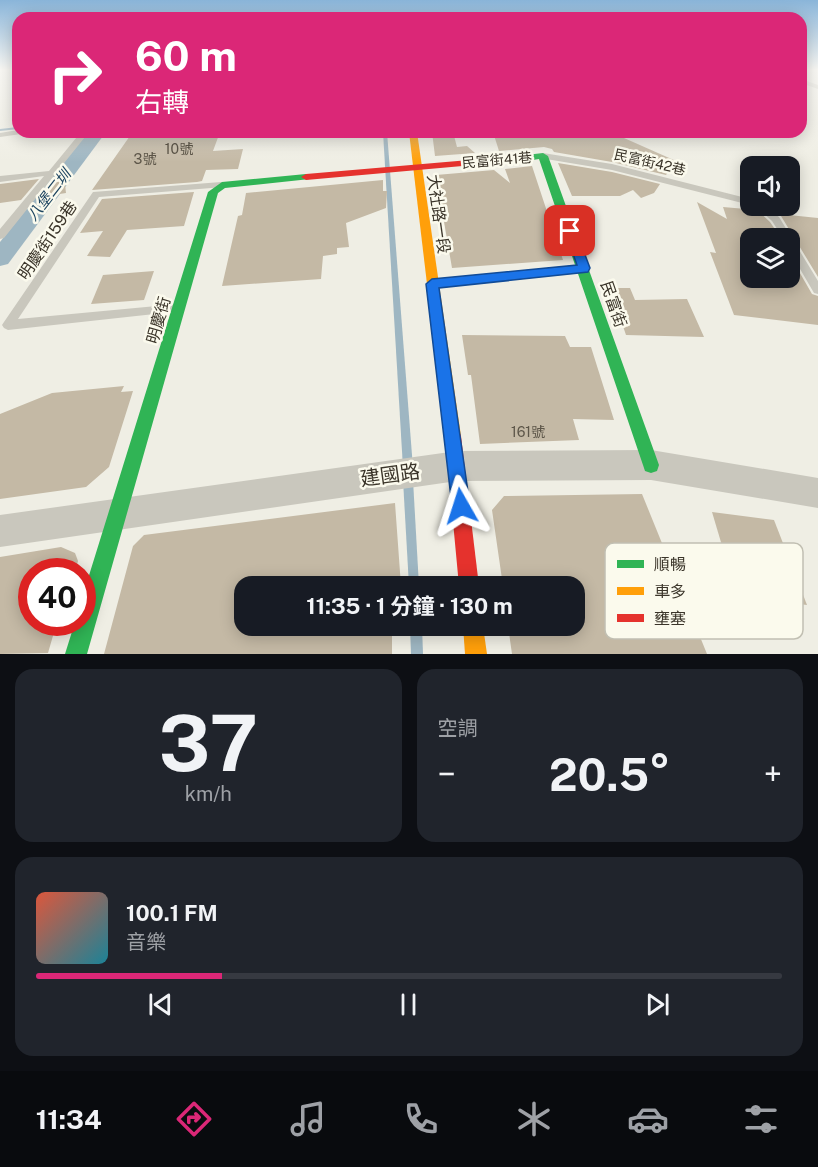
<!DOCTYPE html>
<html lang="zh-TW">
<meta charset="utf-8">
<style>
:root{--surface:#171b24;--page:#20242c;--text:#f1f3f6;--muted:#9ea1a6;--line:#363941;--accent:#db2777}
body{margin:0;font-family:"Public Sans","Noto Sans TC",sans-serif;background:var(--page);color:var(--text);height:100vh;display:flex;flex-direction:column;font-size:22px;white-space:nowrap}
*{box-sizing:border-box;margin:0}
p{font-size:20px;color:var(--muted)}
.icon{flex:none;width:33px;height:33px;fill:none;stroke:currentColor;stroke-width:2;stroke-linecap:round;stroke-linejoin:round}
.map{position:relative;height:654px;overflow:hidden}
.drawer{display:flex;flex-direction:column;gap:15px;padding:15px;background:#0d0f14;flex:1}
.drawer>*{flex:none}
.guide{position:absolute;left:12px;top:12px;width:795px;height:126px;border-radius:18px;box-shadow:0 3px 15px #0003;background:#db2777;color:#fff;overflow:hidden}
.controls{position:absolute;left:740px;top:156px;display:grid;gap:12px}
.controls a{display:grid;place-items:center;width:60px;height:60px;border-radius:12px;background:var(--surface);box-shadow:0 3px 15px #0003;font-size:30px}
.speed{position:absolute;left:18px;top:558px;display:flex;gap:12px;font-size:30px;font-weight:700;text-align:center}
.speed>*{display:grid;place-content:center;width:78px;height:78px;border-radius:50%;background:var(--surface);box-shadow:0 3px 15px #0003;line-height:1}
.speed .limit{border:9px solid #d22;background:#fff;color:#111}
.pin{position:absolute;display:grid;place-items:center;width:51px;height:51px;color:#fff;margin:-26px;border-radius:12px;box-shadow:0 3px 9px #0006}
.me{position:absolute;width:66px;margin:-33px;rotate:354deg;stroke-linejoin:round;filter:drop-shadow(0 0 4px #0008)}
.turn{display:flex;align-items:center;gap:21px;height:126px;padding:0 24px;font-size:27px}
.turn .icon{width:78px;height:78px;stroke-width:2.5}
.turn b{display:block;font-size:42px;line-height:51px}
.big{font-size:45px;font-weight:700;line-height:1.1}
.drawer .widget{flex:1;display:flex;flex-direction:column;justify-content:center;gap:9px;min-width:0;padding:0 21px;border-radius:18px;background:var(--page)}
.drawer .dial{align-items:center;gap:0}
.dial b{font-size:78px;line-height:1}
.song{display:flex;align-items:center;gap:18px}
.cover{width:72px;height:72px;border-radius:9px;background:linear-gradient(135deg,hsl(10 70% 55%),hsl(190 70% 35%))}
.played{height:6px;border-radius:3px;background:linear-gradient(90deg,var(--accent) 25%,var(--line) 25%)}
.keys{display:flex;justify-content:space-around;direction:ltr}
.heat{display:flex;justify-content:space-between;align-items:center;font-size:33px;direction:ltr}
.drawer .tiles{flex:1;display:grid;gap:15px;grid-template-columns:1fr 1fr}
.widget:last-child{grid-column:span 2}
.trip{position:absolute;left:234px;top:576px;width:351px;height:60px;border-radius:18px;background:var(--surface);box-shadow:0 3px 15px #0003;font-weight:700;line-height:60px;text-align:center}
.dock{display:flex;height:96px;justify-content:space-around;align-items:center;background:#090b0e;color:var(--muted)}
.dock .icon{width:42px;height:42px}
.dock .current{color:var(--accent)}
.dock b{font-size:27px;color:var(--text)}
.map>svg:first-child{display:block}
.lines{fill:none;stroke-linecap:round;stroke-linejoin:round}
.stream{fill:#9eb6c2;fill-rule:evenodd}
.canal{fill:#9eb6c2;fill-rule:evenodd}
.building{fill:#c4b9a5}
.lane{fill:#c9c7bd;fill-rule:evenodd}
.street{fill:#c9c7bd;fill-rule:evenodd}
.fast{fill:#30b455;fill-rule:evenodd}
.slow{fill:#ff9f0a;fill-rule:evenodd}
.jam{fill:#e5322d;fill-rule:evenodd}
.route{fill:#1a73e8;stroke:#114b97;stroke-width:1.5}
.labels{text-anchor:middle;stroke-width:5;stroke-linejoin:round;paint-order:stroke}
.number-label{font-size:14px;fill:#5d5649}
.far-street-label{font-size:14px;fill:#3b352a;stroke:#fbfaed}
.far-water-label{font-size:15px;font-style:italic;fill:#1c4460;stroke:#fbfaed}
.street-label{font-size:16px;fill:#3b352a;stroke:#fbfaed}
.near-street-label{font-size:20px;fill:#3b352a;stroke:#fbfaed}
.key{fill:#fbfaed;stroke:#c1bfb2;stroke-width:1.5}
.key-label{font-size:16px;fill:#3b352a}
</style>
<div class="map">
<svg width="818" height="654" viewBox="0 0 818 654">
<rect width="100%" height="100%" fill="#efeee4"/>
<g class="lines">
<g class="stream">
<path d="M18 127V129L0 131V129Z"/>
<path d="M383 132H387L413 468 411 471 408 473 405 471 403 468Z"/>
<path d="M408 475 411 477 413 480 419 586H409L403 480 405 477Z"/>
<path d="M410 626H422L423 654H411Z"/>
</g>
<path class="canal" d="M88 132H106L8 264 0 266V242Z"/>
</g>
<g class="building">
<path d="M220 132 213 151 243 149 238 169 206 170 202 181 197 182 92 190 132 133Z"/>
<path d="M432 132H453L457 147 467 146 475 153 435 156Z"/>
<path d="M493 132H605L615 134 676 161 666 175 612 162 554 152 552 149 544 147 499 151Z"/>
<path d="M558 163 612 172 660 184 654 193 641 198 633 190 620 196H572Z"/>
<path d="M532 166 563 260 452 268 436 175 494 170 510 183 505 169Z"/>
<path d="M56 176H64L66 193 40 197Z"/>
<path d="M39 179 21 200 0 203V184Z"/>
<path d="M383 180V191H387L386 208 346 223 349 247 337 248V254L323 256 321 279 222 286 238 216 242 215 246 193Z"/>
<path d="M194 192 184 226 127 230 110 257 87 256 103 231 80 233 102 199Z"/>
<path d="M697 202 727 219 723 207 757 210 770 222 781 238H750V278H789V254L812 294 818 296V325L734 315 710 252 716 253Z"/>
<path d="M779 214 818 218V277L781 216Z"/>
<path d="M154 271 144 300 91 304 103 275Z"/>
<path d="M610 288H630L635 300 687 299 704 337 626 335Z"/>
<path d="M462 335 565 336 570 347H591L614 420 573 419 579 440 480 444 471 375H468Z"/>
<path d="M124 386 121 392 133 391 109 467 86 487 0 499V414L52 393Z"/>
<path d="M642 494 707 654H512L508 626H574V586H503L492 510 504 496Z"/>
<path d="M395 503 401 586H244V626H392V654H104L133 546 144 535Z"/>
<path d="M712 512 774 520 807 605 737 596Z"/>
<path d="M61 547 75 553 78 561 75 572H32V622H57L48 653 0 654V557Z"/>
</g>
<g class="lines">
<g class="lane">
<path d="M801 79 818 85V89L801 83Z"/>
<path d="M18 130V132H22L21 134 0 137V133Z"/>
<path d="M81 132H89L4 238 0 239V229L44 176 0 182V176L49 171Z"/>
<path d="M543 153 612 164 750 199V205L612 170 540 158V154Z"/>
<path d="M221 182 226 185 224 187 99 197 18 319 178 304 182 305 184 308 182 311 8 330 4 328 2 325 4 322 93 192Z"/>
<path d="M756 206H765L779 217 818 281V294L814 293 789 250V238H783L772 221Z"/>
<path d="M583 265 588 269 583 273 433 288 427 284 433 280Z"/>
</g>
<path class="street" d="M651 450 818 478V508L651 480 457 481 0 547V515L457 451Z"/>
<g class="fast">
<path d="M543 153 548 156 659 465 657 471 651 473 645 471 643 465 539 159 526 161 521 158 526 155Z"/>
<path d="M306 174 310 175V179L225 188 218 193 87 654H65L75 622H82V598L208 192 222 182Z"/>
</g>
<g class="slow">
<path d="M409 132H417L461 436 459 441 453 444 447 441 445 436Z"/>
<path d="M463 626H483L487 654H465Z"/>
</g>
<g class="jam">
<path d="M526 155 531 158 529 160 306 180 301 177 306 174Z"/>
<path d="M453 428 459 431 461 436 479 586H459L445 436 447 431Z"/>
</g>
</g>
<linearGradient id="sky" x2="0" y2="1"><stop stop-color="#8ab5d9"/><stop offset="0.43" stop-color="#f8f7f3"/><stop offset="1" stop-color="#f8f7f3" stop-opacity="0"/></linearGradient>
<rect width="818" height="162" fill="url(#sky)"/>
<path class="route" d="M570 227 576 231 590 268 588 272 439 288 470 506 467 512 461 515 454 512 452 506 426 284 432 279 577 265 565 231Z"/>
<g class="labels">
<g class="number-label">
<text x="179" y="154">10號</text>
<text x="145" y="164">3號</text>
<text x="528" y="437">161號</text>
</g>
<g class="far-street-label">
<text transform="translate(497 160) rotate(-5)" y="5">民富街41巷</text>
<text transform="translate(650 162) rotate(13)" y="5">民富街42巷</text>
</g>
<g class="far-water-label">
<text transform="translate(49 195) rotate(-52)" y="5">八堡二圳</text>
</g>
<g class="street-label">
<text transform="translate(439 214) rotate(82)" y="6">大社路一段</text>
<text transform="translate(47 240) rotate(-56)" y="6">明慶街159巷</text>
<text transform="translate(614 304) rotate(71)" y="6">民富街</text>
<text transform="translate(158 320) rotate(-74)" y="6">明慶街</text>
</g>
<g class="near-street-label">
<text transform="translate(390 475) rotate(-8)" y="7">建國路</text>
</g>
</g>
<rect x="605" y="543" width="198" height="96" rx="9" class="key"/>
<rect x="617" y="560" width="27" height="8" fill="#30b455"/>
<rect x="617" y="587" width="27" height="8" fill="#ff9f0a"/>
<rect x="617" y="614" width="27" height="8" fill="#e5322d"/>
<g class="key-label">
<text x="654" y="570">順暢</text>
<text x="654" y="597">車多</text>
<text x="654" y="624">壅塞</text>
</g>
</svg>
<div class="controls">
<a><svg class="icon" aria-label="sound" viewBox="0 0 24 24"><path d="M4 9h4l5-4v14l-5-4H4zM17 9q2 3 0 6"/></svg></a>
<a><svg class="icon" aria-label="layers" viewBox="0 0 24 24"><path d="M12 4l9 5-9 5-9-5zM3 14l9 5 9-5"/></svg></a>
</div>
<div class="speed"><div class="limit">40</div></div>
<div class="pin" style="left:570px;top:231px;background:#d93025"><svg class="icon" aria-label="arrive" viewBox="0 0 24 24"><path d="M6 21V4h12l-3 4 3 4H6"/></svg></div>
<svg class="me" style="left:461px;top:506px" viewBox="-20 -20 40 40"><path d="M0-17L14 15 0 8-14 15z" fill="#1a73e8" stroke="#fff" stroke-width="4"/></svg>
<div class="trip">11:35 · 1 分鐘 · 130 m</div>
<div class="guide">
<div class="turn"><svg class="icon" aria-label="right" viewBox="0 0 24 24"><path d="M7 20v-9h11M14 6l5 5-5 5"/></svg><div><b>60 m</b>右轉</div></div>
</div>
</div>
<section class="drawer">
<div class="tiles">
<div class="widget dial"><b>37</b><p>km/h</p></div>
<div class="widget"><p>空調</p>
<div class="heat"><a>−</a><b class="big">20.5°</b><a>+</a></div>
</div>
<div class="widget">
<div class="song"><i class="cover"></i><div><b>100.1 FM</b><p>音樂</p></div></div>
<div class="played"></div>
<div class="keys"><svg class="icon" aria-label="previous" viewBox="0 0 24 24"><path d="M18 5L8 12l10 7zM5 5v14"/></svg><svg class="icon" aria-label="pause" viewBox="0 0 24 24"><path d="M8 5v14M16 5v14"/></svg><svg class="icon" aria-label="next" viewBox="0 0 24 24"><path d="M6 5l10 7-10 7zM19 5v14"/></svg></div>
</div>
</div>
</section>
<nav class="dock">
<b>11:34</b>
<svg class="icon current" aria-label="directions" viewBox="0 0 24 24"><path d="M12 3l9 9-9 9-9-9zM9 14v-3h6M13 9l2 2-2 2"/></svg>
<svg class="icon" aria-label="music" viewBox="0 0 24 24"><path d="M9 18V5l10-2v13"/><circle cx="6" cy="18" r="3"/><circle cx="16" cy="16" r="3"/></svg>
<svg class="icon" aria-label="phone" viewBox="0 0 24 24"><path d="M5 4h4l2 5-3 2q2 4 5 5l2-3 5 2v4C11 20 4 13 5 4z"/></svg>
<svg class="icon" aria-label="climate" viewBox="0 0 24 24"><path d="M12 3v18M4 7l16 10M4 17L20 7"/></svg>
<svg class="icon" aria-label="car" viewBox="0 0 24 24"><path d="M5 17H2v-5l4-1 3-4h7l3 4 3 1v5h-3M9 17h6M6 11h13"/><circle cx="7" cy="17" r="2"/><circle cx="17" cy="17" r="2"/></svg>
<svg class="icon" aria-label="filters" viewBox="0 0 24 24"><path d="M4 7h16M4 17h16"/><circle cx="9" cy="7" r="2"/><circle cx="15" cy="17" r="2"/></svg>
</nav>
